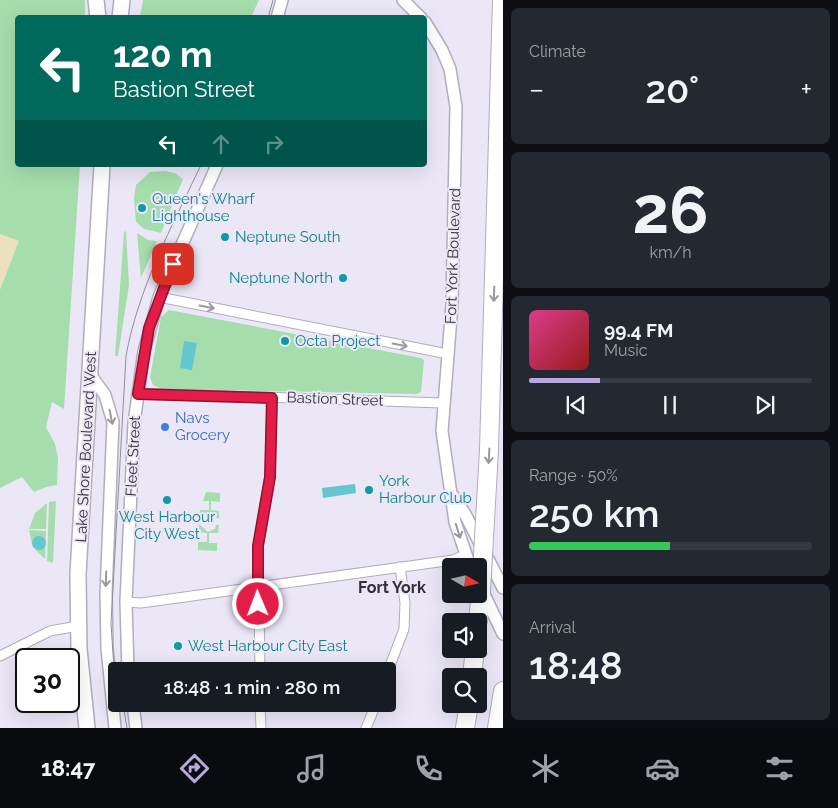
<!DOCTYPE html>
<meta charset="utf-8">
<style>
:root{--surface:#171b24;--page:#242831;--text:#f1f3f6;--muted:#9ea1a6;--line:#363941;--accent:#b9a7e0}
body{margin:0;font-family:Raleway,sans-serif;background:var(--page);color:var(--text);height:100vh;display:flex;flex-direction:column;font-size:19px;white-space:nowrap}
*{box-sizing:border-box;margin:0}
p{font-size:16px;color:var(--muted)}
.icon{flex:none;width:28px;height:28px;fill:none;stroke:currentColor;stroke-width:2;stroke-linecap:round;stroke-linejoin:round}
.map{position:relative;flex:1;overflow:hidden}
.sheet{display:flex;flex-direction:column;gap:8px;padding:8px;background:#0d0f14;width:335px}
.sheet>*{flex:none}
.guide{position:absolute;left:15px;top:15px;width:412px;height:152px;border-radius:5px;box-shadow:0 5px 20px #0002;background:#00695c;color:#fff;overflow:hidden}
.needle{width:32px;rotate:99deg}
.fabs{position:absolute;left:442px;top:558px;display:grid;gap:10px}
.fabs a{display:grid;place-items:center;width:45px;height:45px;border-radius:5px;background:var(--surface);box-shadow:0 5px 20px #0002;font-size:25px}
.speed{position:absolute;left:15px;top:648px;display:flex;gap:10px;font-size:25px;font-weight:700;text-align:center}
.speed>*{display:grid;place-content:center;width:65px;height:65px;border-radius:50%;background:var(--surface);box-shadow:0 5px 20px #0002;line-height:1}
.speed .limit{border:2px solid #111;border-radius:8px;background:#fff;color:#111}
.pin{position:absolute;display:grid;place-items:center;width:42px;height:42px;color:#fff;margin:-21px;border-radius:10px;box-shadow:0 2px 8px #0006}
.me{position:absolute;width:55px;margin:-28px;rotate:359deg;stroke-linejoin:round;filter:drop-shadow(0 0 4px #0008)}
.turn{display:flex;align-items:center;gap:18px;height:105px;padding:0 15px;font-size:22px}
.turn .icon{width:65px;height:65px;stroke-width:2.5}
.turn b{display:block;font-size:35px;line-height:42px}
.lanes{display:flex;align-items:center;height:48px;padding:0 15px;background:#0003;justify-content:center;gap:25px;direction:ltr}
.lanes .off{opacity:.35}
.big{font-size:38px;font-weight:600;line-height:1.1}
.sheet .widget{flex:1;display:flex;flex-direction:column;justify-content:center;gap:8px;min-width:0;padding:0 18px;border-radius:8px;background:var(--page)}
.sheet .dial{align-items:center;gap:0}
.dial b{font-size:65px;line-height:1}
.song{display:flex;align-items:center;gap:15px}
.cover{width:60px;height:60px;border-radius:8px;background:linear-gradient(135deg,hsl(330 70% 55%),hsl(0 70% 35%))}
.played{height:5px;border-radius:2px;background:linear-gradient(90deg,var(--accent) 25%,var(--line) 25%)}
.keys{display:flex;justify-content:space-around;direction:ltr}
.heat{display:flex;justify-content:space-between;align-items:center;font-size:28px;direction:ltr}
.charge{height:8px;border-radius:4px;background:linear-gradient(90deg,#34c759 50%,var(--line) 0)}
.trip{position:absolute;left:108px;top:662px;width:288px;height:50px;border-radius:5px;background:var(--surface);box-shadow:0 5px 20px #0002;font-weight:600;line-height:50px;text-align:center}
.tabs{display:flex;height:80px;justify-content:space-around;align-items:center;background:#090b0e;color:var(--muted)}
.tabs .icon{width:35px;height:35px}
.tabs .selected{color:var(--accent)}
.tabs b{font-size:22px;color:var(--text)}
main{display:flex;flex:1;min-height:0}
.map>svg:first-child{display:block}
.green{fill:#a6ddad}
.sand{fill:#ebe1bc}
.water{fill:#64c7d0}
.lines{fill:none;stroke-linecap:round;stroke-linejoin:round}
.minor-casing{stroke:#b1adbc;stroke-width:11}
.tertiary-casing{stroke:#b1adbc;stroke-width:14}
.trunk-casing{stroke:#b1adbc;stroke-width:18}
.motorway-casing{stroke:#b1adbc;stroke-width:20}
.minor{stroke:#fff;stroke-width:9}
.tertiary{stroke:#fff;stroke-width:11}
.trunk{stroke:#fff;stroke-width:15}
.motorway{stroke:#fff;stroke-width:18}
.tram{stroke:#918d98;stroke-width:1}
.motorway-bridge-casing{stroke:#b1adbc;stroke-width:20;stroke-linecap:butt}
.motorway-bridge{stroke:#fff;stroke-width:18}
.oneway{stroke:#9a989c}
.route-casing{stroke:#92132f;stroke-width:12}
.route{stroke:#e11d48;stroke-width:9}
.culture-dot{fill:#0f9aa8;stroke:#ece7f7;stroke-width:2}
.shop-dot{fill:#3f7fe0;stroke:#ece7f7;stroke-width:2}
.labels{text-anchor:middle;stroke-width:4;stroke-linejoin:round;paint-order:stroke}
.culture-label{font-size:15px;fill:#0d838f;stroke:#ece7f7;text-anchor:start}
.street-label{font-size:15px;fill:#343238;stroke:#ece7f7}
.shop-label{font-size:15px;fill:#366cbe;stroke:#ece7f7;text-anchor:start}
.neighbourhood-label{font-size:16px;font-weight:bold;fill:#322f3b;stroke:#ece7f7}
</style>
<main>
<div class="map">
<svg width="503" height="728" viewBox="0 0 503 728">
<rect width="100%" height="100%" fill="#ece7f7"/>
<g class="green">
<path d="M0 0H85V17L18 18V165H80L64 409 52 402 46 427 55 444 58 458 57 485 46 487 34 492 22 477 0 488Z"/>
<path d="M143 0H259L251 17H140Z"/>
<path d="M165 171 175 173 183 179 161 233 144 229 136 222 134 198 136 185 150 172Z"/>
<path d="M126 231 129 285 118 356H115L124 232Z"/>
<path d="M137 233 148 240 157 241 141 278Z"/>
<path d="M169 310 421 358 424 360 421 392 417 394 162 389 153 385 150 377 161 317Z"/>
<path d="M206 492 220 493V502L211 501V510L219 511V519L209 512 202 514V518H199L200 510H209V501H203Z"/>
<path d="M56 501 53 563 47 561 49 502Z"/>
<path d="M47 503 46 529H29L35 513Z"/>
<path d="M199 524 208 532 215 529 216 525H219L218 533H209V543H217V551L198 550V542H207V533L199 532Z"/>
<path d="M29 530 46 531 45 559 35 549 40 550 34 538 32 544Z"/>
</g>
<path class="sand" d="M0 234 19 241 0 290Z"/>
<g class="water">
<path d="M184 341 197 343 192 370 180 368Z"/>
<path d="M355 484 356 493 323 498 322 488Z"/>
<circle cx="39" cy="543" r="7"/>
</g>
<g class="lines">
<g class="minor-casing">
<g id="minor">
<path d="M159 297 448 354"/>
<path d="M138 393 442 403"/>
<path d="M126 602 141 603 453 560 465 555"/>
<path d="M0 656 50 631 78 626"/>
<path d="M260 671 258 546 270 477 272 398"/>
<path d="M386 676 404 629 405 603 400 567"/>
<path d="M260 704 261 728"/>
<path d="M366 728 376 704"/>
</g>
</g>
<g class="tertiary-casing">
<g id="tertiary">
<path d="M403 0 421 18"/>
<path d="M277 18 282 0"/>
<path d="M425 22 442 50 450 69 456 107 452 304 442 431 455 522 470 566"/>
<path d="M90 374 105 395 113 422 106 594 107 648 115 728"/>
<path d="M453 496 465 514 503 588"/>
<path d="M482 590 503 634"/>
<path d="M128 671 126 602 134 423 144 351 159 297 217 165"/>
<path d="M133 704 136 728"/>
</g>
</g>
<g class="trunk-casing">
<g id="trunk">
<path d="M96 0 98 18"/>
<path d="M120 18 122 0"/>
<path d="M87 728 79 649 78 574 102 165"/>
</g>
</g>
<g class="motorway-casing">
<g id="motorway">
<path d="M478 621 481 591"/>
<path d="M472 676 475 649"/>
<path d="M465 728 469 704"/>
<path d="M497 728 503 691"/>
</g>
</g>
<use href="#minor" class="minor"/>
<use href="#tertiary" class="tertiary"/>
<use href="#trunk" class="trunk"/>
<use href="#motorway" class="motorway"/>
<g class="tram">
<path d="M268 18 273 0"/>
<path d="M116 700 111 623 126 356C138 289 172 226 201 165"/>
<path d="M123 704 127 728"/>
</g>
<g class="motorway-bridge-casing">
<path id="motorway-bridge" d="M481 591 489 450 502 0"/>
</g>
<use href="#motorway-bridge" class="motorway-bridge"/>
</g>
<defs><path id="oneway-shaft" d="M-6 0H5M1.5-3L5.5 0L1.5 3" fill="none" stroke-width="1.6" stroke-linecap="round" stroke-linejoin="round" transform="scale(1.25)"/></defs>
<g class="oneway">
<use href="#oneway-shaft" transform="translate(494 294) rotate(92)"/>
<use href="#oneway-shaft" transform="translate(207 307) rotate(11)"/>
<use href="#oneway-shaft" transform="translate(400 345) rotate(11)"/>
<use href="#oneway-shaft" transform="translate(111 417) rotate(78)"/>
<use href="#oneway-shaft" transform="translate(489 456) rotate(93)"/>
<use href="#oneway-shaft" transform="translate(458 531) rotate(73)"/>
<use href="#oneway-shaft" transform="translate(106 579) rotate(92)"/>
</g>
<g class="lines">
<g class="route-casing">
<path id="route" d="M173 264 149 328 138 394 272 398 270 477 258 546V604"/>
</g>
<use href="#route" class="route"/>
</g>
<g class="culture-dot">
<circle cx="142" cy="208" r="5"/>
<circle cx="225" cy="237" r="5"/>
<circle cx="343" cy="278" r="5"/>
<circle cx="285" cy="341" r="5"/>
<circle cx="369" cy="490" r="5"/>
<circle cx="167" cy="500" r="5"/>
<circle cx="178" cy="646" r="5"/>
</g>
<circle class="shop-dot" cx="165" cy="427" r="5"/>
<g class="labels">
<g class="culture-label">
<text x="152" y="204">Queen's Wharf<tspan x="152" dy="17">Lighthouse</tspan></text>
<text x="235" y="242">Neptune South</text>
<text x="333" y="283" text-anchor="end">Neptune North</text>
<text x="295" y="346">Octa Project</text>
<text x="379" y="486">York<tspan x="379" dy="17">Harbour Club</tspan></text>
<text x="167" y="522" text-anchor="middle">West Harbour<tspan x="167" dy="17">City West</tspan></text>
<text x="188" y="651">West Harbour City East</text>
</g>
<g class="street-label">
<text transform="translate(453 256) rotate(-88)" y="5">Fort York Boulevard</text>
<text transform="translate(335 399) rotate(2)" y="5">Bastion Street</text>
<text transform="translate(86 447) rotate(-87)" y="5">Lake Shore Boulevard West</text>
<text transform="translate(133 456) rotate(-87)" y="5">Fleet Street</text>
</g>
<g class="shop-label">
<text x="175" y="423">Navs<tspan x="175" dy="17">Grocery</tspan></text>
</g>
<g class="neighbourhood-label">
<text x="392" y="593">Fort York</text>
</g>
</g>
</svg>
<div class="fabs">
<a><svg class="needle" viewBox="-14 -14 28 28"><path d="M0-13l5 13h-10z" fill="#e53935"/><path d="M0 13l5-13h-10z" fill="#9ea1a6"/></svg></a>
<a><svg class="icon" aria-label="sound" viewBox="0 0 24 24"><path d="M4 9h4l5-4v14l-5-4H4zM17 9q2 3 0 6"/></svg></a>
<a><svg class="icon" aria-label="search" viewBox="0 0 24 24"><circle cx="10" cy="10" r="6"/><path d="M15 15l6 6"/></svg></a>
</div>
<div class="speed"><div class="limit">30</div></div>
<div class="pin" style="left:173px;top:264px;background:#d93025"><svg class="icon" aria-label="arrive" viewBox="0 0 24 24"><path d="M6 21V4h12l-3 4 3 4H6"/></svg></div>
<svg class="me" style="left:258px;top:604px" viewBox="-20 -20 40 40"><circle r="17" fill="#e11d48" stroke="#fff" stroke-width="3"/><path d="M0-11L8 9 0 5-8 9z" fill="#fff"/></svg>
<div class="trip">18:48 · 1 min · 280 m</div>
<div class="guide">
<div class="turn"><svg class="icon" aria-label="left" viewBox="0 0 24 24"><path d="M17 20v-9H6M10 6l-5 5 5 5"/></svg><div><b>120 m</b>Bastion Street</div></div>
<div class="lanes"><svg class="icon" aria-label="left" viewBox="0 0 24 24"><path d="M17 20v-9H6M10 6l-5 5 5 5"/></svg><svg class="icon off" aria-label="ahead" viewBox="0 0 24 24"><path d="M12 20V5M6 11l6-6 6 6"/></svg><svg class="icon off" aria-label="right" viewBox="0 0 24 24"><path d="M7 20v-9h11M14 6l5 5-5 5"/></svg></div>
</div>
</div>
<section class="sheet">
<div class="widget"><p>Climate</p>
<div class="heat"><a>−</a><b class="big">20°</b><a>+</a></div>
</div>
<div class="widget dial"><b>26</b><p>km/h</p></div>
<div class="widget">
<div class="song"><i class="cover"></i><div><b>99.4 FM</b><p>Music</p></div></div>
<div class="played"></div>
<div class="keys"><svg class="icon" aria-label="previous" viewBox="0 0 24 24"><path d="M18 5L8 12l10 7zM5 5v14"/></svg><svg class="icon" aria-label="pause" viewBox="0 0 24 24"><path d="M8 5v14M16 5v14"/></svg><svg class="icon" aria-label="next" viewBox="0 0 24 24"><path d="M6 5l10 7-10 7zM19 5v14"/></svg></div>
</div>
<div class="widget"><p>Range · 50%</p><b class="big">250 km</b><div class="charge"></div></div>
<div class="widget"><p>Arrival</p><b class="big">18:48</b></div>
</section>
</main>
<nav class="tabs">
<b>18:47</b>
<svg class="icon selected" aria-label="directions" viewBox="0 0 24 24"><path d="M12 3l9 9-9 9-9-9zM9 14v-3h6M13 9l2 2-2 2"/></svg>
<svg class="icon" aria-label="music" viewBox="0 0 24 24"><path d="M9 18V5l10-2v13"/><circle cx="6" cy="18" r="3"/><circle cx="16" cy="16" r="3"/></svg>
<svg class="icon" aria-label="phone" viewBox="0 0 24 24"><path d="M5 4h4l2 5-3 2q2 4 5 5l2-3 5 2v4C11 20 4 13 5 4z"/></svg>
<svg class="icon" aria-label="climate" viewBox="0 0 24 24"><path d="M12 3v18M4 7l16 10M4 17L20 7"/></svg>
<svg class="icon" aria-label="car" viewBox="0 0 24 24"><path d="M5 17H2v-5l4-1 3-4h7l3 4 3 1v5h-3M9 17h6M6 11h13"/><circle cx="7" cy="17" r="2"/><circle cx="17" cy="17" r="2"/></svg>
<svg class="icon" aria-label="filters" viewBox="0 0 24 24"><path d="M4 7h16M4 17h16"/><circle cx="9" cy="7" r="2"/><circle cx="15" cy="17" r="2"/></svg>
</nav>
